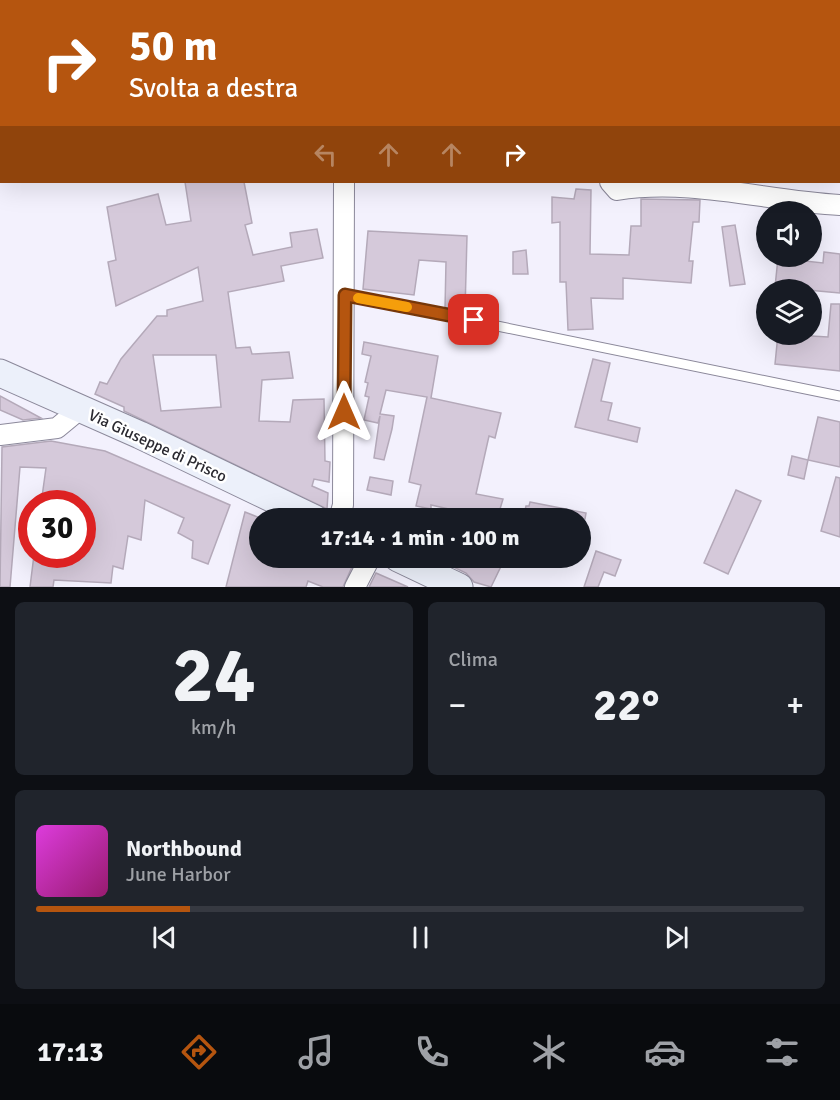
<!DOCTYPE html>
<html lang="it">
<meta charset="utf-8">
<style>
:root{--surface:#171b24;--page:#20242c;--text:#f1f3f6;--muted:#9ea1a6;--line:#363941;--accent:#b5550f}
body{margin:0;font-family:Signika,sans-serif;background:var(--page);color:var(--text);height:100vh;display:flex;flex-direction:column;font-size:22px;white-space:nowrap}
*{box-sizing:border-box;margin:0}
p{font-size:20px;color:var(--muted)}
.icon{flex:none;width:33px;height:33px;fill:none;stroke:currentColor;stroke-width:2;stroke-linecap:round;stroke-linejoin:round}
.map{position:relative;height:587px;overflow:hidden}
.drawer{display:flex;flex-direction:column;gap:15px;padding:15px;background:#0d0f14;flex:1}
.drawer>*{flex:none}
.guide{position:absolute;left:0px;top:0px;width:840px;height:183px;box-shadow:0 6px 24px #0002;background:#b5550f;color:#fff;overflow:hidden}
.fabs{position:absolute;left:756px;top:201px;display:grid;gap:12px}
.fabs a{display:grid;place-items:center;width:66px;height:66px;border-radius:50%;background:var(--surface);box-shadow:0 6px 24px #0002;font-size:30px}
.speed{position:absolute;left:18px;top:490px;display:flex;gap:12px;font-size:30px;font-weight:700;text-align:center}
.speed>*{display:grid;place-content:center;width:78px;height:78px;border-radius:50%;background:var(--surface);box-shadow:0 6px 24px #0002;line-height:1}
.speed .limit{border:9px solid #d22;background:#fff;color:#111}
.pin{position:absolute;display:grid;place-items:center;width:51px;height:51px;color:#fff;margin:-26px;border-radius:12px;box-shadow:0 3px 9px #0006}
.me{position:absolute;width:66px;margin:-33px;rotate:0deg;stroke-linejoin:round;filter:drop-shadow(0 0 4px #0008)}
.turn{display:flex;align-items:center;gap:21px;height:126px;padding:0 30px;font-size:27px}
.turn .icon{width:78px;height:78px;stroke-width:2.5}
.turn b{display:block;font-size:42px;line-height:51px}
.lanes{display:flex;align-items:center;height:57px;padding:0 30px;background:#0003;justify-content:center;gap:30px;direction:ltr}
.lanes .off{opacity:.35}
.big{font-size:45px;font-weight:700;line-height:1.1}
.drawer .tile{flex:1;display:flex;flex-direction:column;justify-content:center;gap:9px;min-width:0;padding:0 21px;border-radius:9px;background:var(--page)}
.drawer .dial{align-items:center;gap:0}
.dial b{font-size:78px;line-height:1}
.song{display:flex;align-items:center;gap:18px}
.cover{width:72px;height:72px;border-radius:9px;background:linear-gradient(135deg,hsl(300 70% 55%),hsl(320 70% 35%))}
.played{height:6px;border-radius:3px;background:linear-gradient(90deg,var(--accent) 20%,var(--line) 20%)}
.keys{display:flex;justify-content:space-around;direction:ltr}
.heat{display:flex;justify-content:space-between;align-items:center;font-size:33px;direction:ltr}
.drawer .tiles{flex:1;display:grid;gap:15px;grid-template-columns:1fr 1fr}
.tile:last-child{grid-column:span 2}
.trip{position:absolute;left:249px;top:508px;width:342px;height:60px;border-radius:30px;background:var(--surface);box-shadow:0 6px 24px #0002;font-weight:700;line-height:60px;text-align:center}
.menu{display:flex;height:96px;justify-content:space-around;align-items:center;background:#090b0e;color:var(--muted)}
.menu .icon{width:42px;height:42px}
.menu .active{color:var(--accent)}
.menu b{font-size:27px;color:var(--text)}
.map>svg:first-child{display:block}
.building{fill:#d5c9da;stroke:#b4a9b9;stroke-width:1.5;fill-rule:evenodd}
.lines{fill:none;stroke-linecap:round;stroke-linejoin:round}
.lane-casing{stroke:#8b889a;stroke-width:11}
.street-casing{stroke:#8b889a;stroke-width:22}
.secondary-casing{stroke:#8b889a;stroke-width:29}
.lane{stroke:#fff;stroke-width:9}
.street{stroke:#fff;stroke-width:20}
.secondary{stroke:#ecf0fa;stroke-width:27}
.route-casing{stroke:#76370a;stroke-width:15}
.route{stroke:#b5550f;stroke-width:10}
.slow{stroke:#f59e0b;stroke-width:10}
.labels{text-anchor:middle;stroke-width:5;stroke-linejoin:round;paint-order:stroke}
.street-label{font-size:16px;fill:#2b2a31;stroke:#fff}
</style>
<div class="map">
<svg width="840" height="587" viewBox="0 0 840 587">
<rect width="100%" height="100%" fill="#f3f1fd"/>
<g class="building">
<path d="M185 182H244L252 223 245 225 253 255 292 247 290 233 317 229 323 258 281 266 284 281 228 292 236 348 250 347 252 354 289 352 293 378 262 380 259 421 290 422 293 400 324 399 325 461 330 462 329 482 314 479 312 486 328 493 327 509 124 411V407L95 394 100 382 107 384 121 359 157 316H167V310L203 301 198 267 116 306 108 262 116 260 107 207 158 194 166 225 191 221ZM153 355H216L221 407 161 411Z"/>
<path d="M576 189 591 190 590 254 629 255 631 226H641V199L700 200 699 222H693L689 261H693L691 283 623 278V299L591 298 593 329 568 330 566 282H560V222L552 223V197L574 199Z"/>
<path d="M735 225 745 284 730 286 722 227Z"/>
<path d="M368 231 467 236 465 311 445 308 446 262 419 260 414 295 363 289Z"/>
<path d="M526 250 528 274H513V252Z"/>
<path d="M824 252 840 254V293L775 287 778 258 823 263Z"/>
<path d="M831 304H840V371L775 364 778 334 828 337Z"/>
<path d="M364 342 438 356 431 398 501 413 495 438 489 436 476 494 503 499 497 519H479L480 516 431 505V509L416 506 421 485 409 482 427 397 386 390 380 414 394 416 392 429 384 460 374 458 380 416 378 423 364 420 369 397 365 396 368 383 365 382 371 356 362 354Z"/>
<path d="M593 359 610 363 601 401 612 403 608 420 640 428 637 442 575 427Z"/>
<path d="M0 396 41 418 23 420 0 410Z"/>
<path d="M818 417 840 422V467L808 460Z"/>
<path d="M51 441 105 451 230 505 208 564 192 558 193 541 178 533 184 518 145 500 141 540 128 536 123 569 113 566 111 583 54 580 53 587H30L34 555H82V504H41L46 468 20 467 10 587H0L2 447Z"/>
<path d="M792 456 808 460 804 479 788 475Z"/>
<path d="M370 477 393 481 391 495 367 490Z"/>
<path d="M836 477 840 478V537L821 531Z"/>
<path d="M736 490 761 501 728 574 704 563Z"/>
<path d="M530 502 586 513 585 519H523L526 506H529Z"/>
<path d="M245 512 260 518V558H356L343 587H323L308 581 306 587H226Z"/>
<path d="M596 551 621 560 615 576 604 572 598 587H584Z"/>
<path d="M435 558H505L491 587 474 582 466 573Z"/>
<path d="M376 573 408 587H369Z"/>
</g>
<g class="lines">
<g class="lane-casing">
<path id="lane" d="M345 295 840 396"/>
</g>
<g class="street-casing">
<g id="street">
<path d="M341 0V2"/>
<path d="M495 2V0"/>
<path d="M610 182 617 190C690 178 767 201 840 205"/>
<path d="M0 435 57 428 80 409"/>
<path d="M339 519 343 505 344 182"/>
<path d="M355 587 370 558"/>
</g>
</g>
<g class="secondary-casing">
<g id="secondary">
<path d="M0 373 140 435 315 519"/>
<path d="M398 558 459 587"/>
</g>
</g>
<use href="#lane" class="lane"/>
<use href="#street" class="street"/>
<use href="#secondary" class="secondary"/>
</g>
<g class="lines">
<g class="route-casing">
<path id="route" d="M344 412 345 295 474 320"/>
</g>
<use href="#route" class="route"/>
<path class="slow" d="M358 298 407 307"/>
</g>
<g class="labels">
<g class="street-label">
<text transform="translate(158 445) rotate(25)" y="6">Via Giuseppe di Prisco</text>
</g>
</g>
</svg>
<div class="fabs">
<a><svg class="icon" aria-label="sound" viewBox="0 0 24 24"><path d="M4 9h4l5-4v14l-5-4H4zM17 9q2 3 0 6"/></svg></a>
<a><svg class="icon" aria-label="layers" viewBox="0 0 24 24"><path d="M12 4l9 5-9 5-9-5zM3 14l9 5 9-5"/></svg></a>
</div>
<div class="speed"><div class="limit">30</div></div>
<div class="pin" style="left:474px;top:320px;background:#d93025"><svg class="icon" aria-label="arrive" viewBox="0 0 24 24"><path d="M6 21V4h12l-3 4 3 4H6"/></svg></div>
<svg class="me" style="left:344px;top:412px" viewBox="-20 -20 40 40"><path d="M0-17L14 15 0 8-14 15z" fill="#b5550f" stroke="#fff" stroke-width="4"/></svg>
<div class="trip">17:14 · 1 min · 100 m</div>
<div class="guide">
<div class="turn"><svg class="icon" aria-label="right" viewBox="0 0 24 24"><path d="M7 20v-9h11M14 6l5 5-5 5"/></svg><div><b>50 m</b>Svolta a destra</div></div>
<div class="lanes"><svg class="icon off" aria-label="left" viewBox="0 0 24 24"><path d="M17 20v-9H6M10 6l-5 5 5 5"/></svg><svg class="icon off" aria-label="ahead" viewBox="0 0 24 24"><path d="M12 20V5M6 11l6-6 6 6"/></svg><svg class="icon off" aria-label="ahead" viewBox="0 0 24 24"><path d="M12 20V5M6 11l6-6 6 6"/></svg><svg class="icon" aria-label="right" viewBox="0 0 24 24"><path d="M7 20v-9h11M14 6l5 5-5 5"/></svg></div>
</div>
</div>
<section class="drawer">
<div class="tiles">
<div class="tile dial"><b>24</b><p>km/h</p></div>
<div class="tile"><p>Clima</p>
<div class="heat"><a>−</a><b class="big">22°</b><a>+</a></div>
</div>
<div class="tile">
<div class="song"><i class="cover"></i><div><b>Northbound</b><p>June Harbor</p></div></div>
<div class="played"></div>
<div class="keys"><svg class="icon" aria-label="previous" viewBox="0 0 24 24"><path d="M18 5L8 12l10 7zM5 5v14"/></svg><svg class="icon" aria-label="pause" viewBox="0 0 24 24"><path d="M8 5v14M16 5v14"/></svg><svg class="icon" aria-label="next" viewBox="0 0 24 24"><path d="M6 5l10 7-10 7zM19 5v14"/></svg></div>
</div>
</div>
</section>
<nav class="menu">
<b>17:13</b>
<svg class="icon active" aria-label="directions" viewBox="0 0 24 24"><path d="M12 3l9 9-9 9-9-9zM9 14v-3h6M13 9l2 2-2 2"/></svg>
<svg class="icon" aria-label="music" viewBox="0 0 24 24"><path d="M9 18V5l10-2v13"/><circle cx="6" cy="18" r="3"/><circle cx="16" cy="16" r="3"/></svg>
<svg class="icon" aria-label="phone" viewBox="0 0 24 24"><path d="M5 4h4l2 5-3 2q2 4 5 5l2-3 5 2v4C11 20 4 13 5 4z"/></svg>
<svg class="icon" aria-label="climate" viewBox="0 0 24 24"><path d="M12 3v18M4 7l16 10M4 17L20 7"/></svg>
<svg class="icon" aria-label="car" viewBox="0 0 24 24"><path d="M5 17H2v-5l4-1 3-4h7l3 4 3 1v5h-3M9 17h6M6 11h13"/><circle cx="7" cy="17" r="2"/><circle cx="17" cy="17" r="2"/></svg>
<svg class="icon" aria-label="filters" viewBox="0 0 24 24"><path d="M4 7h16M4 17h16"/><circle cx="9" cy="7" r="2"/><circle cx="15" cy="17" r="2"/></svg>
</nav>
